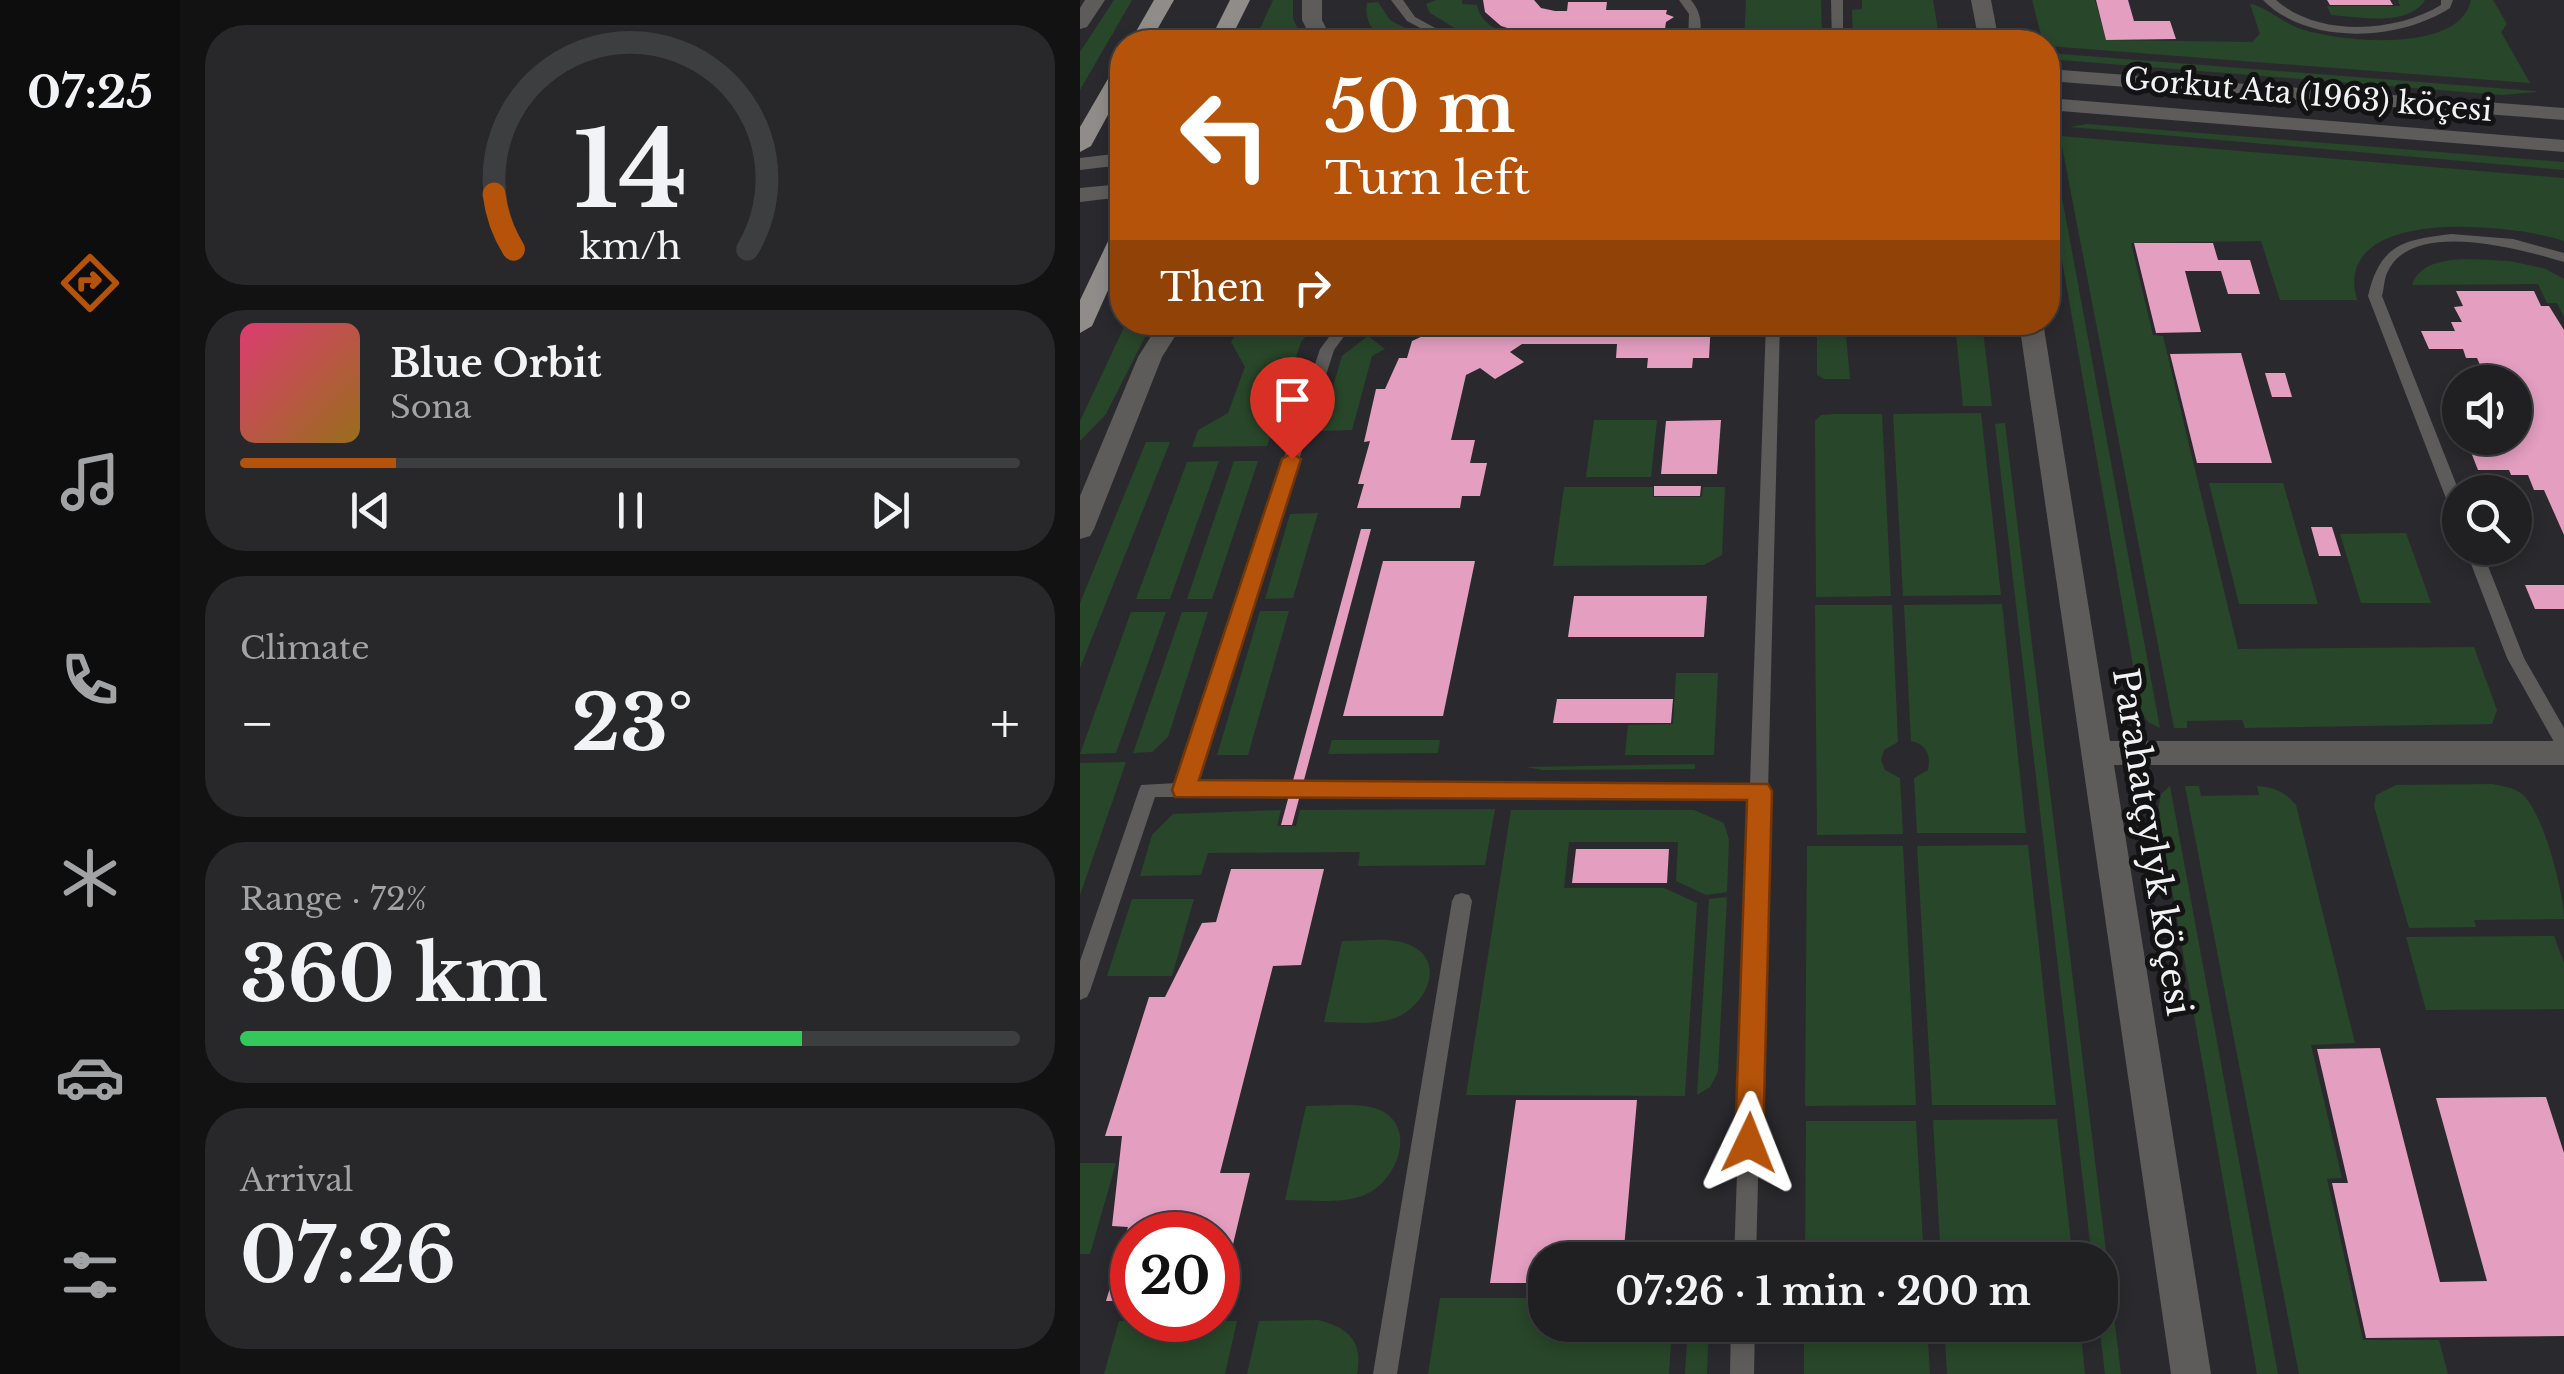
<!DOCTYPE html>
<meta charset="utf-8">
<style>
:root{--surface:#202022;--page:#28282a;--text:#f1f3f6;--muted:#a2a3a5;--line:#3d3e40;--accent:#b45309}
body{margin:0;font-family:"Libre Baskerville",serif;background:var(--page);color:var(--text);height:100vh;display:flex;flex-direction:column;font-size:38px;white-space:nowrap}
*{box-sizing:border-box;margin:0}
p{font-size:32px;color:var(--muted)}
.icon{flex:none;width:55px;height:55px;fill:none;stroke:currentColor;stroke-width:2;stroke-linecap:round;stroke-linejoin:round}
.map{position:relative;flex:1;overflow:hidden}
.side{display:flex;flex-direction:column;gap:25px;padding:25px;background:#121213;width:900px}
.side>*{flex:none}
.top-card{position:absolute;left:30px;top:30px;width:950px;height:305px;border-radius:40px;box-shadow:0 5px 15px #0003,0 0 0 2px var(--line);background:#b45309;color:#fff;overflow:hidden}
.buttons{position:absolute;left:1362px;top:365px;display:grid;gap:20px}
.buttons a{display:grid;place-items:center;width:90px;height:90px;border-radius:50%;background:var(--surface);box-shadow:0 5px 15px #0003,0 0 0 2px var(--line);font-size:50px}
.speed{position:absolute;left:30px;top:1212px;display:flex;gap:20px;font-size:50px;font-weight:700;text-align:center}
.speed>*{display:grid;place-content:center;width:130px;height:130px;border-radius:50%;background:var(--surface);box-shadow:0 5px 15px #0003,0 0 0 2px var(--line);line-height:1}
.speed .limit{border:15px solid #d22;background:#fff;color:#111}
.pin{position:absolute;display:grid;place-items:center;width:85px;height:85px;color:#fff;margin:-102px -42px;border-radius:50% 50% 50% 0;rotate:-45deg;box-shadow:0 0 10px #0007}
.pin .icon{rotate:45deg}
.me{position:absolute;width:110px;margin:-55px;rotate:2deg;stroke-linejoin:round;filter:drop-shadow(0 0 8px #0008)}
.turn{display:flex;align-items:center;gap:35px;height:210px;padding:0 50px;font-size:45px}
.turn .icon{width:130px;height:130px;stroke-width:2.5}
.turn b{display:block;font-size:70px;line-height:85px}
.then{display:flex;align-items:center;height:95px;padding:0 50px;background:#0003;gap:20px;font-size:38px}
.big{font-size:75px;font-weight:800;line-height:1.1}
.side .card{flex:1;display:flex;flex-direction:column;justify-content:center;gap:15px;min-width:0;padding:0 35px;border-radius:40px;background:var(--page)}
.side .dial{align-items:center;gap:0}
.dial svg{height:260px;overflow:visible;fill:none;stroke:var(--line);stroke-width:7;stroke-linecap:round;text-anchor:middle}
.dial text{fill:var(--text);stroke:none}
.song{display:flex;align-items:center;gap:30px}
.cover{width:120px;height:120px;border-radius:15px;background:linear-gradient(135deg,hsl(340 70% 55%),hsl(40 70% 35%))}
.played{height:10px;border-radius:5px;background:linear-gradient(90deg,var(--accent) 20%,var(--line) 20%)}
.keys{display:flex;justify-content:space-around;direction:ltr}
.heat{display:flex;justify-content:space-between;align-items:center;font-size:55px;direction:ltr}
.charge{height:15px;border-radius:8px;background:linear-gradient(90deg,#34c759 72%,var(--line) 0)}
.trip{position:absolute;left:448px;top:1242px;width:590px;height:100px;border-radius:40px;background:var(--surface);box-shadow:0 5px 15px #0003,0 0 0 2px var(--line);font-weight:800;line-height:100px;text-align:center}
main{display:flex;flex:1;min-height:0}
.menu{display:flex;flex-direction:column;width:180px;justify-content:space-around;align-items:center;background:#0d0d0e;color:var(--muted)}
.menu .icon{width:70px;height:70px}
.menu .on{color:var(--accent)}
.menu b{font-size:45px;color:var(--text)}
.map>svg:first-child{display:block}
.green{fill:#284629}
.building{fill:#e39ec0}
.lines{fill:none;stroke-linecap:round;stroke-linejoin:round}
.lane{fill:#5e5c5b;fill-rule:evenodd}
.street{fill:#5e5c5b;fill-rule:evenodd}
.primary{fill:#908c8a;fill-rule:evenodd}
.route{fill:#b45309;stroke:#753606;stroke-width:2.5}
.labels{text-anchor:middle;stroke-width:10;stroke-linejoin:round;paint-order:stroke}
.far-street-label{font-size:30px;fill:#f1f2f4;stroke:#131314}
.street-label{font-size:35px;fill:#f1f2f4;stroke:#131314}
</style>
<main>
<nav class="menu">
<b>07:25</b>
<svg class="icon on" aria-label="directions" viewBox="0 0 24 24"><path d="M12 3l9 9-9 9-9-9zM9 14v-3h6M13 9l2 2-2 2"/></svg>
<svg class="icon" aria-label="music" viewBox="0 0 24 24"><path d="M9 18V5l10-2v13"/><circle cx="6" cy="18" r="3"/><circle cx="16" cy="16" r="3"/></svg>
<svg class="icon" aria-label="phone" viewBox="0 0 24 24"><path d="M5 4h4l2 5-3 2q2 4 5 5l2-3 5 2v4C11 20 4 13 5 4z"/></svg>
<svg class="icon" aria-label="climate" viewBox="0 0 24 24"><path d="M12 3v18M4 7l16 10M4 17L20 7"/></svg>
<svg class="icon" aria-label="car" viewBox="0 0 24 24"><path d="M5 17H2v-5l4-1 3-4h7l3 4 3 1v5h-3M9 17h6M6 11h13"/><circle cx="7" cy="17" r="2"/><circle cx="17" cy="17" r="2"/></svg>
<svg class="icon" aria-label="filters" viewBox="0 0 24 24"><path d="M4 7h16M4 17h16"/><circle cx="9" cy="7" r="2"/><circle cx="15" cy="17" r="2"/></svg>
</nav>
<section class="side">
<div class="card dial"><svg viewBox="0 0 100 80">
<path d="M14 69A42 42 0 1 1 86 69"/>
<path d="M14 69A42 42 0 0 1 8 52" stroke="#b45309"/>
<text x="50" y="56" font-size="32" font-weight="700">14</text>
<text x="50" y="72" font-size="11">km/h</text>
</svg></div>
<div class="card">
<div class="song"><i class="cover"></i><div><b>Blue Orbit</b><p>Sona</p></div></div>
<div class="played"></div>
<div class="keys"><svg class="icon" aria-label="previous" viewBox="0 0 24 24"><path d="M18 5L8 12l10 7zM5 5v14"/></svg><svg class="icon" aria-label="pause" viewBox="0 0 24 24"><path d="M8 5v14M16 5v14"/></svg><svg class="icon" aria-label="next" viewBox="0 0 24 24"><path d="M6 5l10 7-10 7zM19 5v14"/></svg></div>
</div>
<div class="card"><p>Climate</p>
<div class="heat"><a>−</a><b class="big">23°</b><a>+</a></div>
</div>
<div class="card"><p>Range · 72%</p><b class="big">360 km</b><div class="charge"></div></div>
<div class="card"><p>Arrival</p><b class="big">07:26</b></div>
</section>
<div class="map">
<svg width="1484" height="1374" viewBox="0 0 1484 1374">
<rect width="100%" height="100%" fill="#2a2a2e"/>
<g class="green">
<path d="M34 0H52L0 90V52Z"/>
<path d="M193 0H213V18L223 42H174Z"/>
<path d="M356 0H382V4L397 5C402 33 441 39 466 39L465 42H397L350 13 346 4Z"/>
<path d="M666 0H741L742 42H664Z"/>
<path d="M782 0H853L860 42H773L772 10 782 9Z"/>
<path d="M952 0H1015L1026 40 1172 42 1180 34 1170 4C1181 4 1204 23 1218 28 1257 42 1380 55 1391 0H1413L1427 24 1421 32 1450 83 968 46 963 42Z"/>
<path d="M1318 0H1345C1329 27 1278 17 1251 15L1247 6H1320Z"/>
<path d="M298 2 310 20 352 42H306C293 31 284 21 287 3Z"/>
<path d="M968 53 1455 91 1456 92 1422 95 968 59Z"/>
<path d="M1007 124 1484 162V170L990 127Z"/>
<path d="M980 136 1484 178V241C1435 224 1250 204 1277 300H1200L1181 241 1051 243 1073 335 1083 336 1158 649 1394 647 1417 710 1412 724 1165 728 1162 720 1107 721V728H1094Z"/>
<path d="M971 138 1080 728 1068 722 1061 711 968 180V140Z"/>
<path d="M1430 261 1466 269 1484 279V317L1477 303H1467L1458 284 1332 285C1344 250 1401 261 1430 261Z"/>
<path d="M46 323H72L26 414 0 441V421Z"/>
<path d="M163 323H237L221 342 187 446 112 447 118 430 148 413 165 367 151 342Z"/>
<path d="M875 323H902L912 406H883Z"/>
<path d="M737 325H765L770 379H744L737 375Z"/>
<path d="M288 336 305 349 292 356 272 430 240 431 262 356Z"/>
<path d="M901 413 921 595 823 596 813 414Z"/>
<path d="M756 414H802L811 596 736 597 735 421 741 415Z"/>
<path d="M514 420H577L571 477H506Z"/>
<path d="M925 423 1041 1374H1025L1019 1325 1020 1260H1012L915 424Z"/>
<path d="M66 442H90L0 668V603Z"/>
<path d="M139 461 90 599H56L107 462Z"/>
<path d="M154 461H178L132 599H107Z"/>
<path d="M1129 483H1203L1238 604H1159Z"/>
<path d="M484 487H573V497H622L623 487H645L642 555 624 565 473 566Z"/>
<path d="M238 513 213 598 185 599 210 514Z"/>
<path d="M1326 533 1351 603H1281L1260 534Z"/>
<path d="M922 604 946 833H837L834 778 848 770C851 756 847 744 831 741L824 605Z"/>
<path d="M812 605 818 742 804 750 801 760 805 770 820 778 823 834 737 835 735 605Z"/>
<path d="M180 611H209L168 755H137Z"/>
<path d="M51 612H86L36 753 0 754Z"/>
<path d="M102 612H128L88 737 72 752 53 753Z"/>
<path d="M596 673H638L634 755H545L548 725 593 724Z"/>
<path d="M252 740H360L358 753 248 754Z"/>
<path d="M46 762 0 895V763Z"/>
<path d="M615 764V769L462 770 446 767Z"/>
<path d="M1412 784C1422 786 1433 787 1442 794 1463 811 1484 893 1484 919L1394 920 1396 927 1329 928 1294 806 1296 795 1316 785Z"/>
<path d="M1090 786 1198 1374H1177L1078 810 1081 794Z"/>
<path d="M1105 786H1119L1121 796 1179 795 1177 786C1193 787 1206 792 1216 805L1275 1043 1231 1045 1262 1178 1247 1179 1283 1340H1359L1368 1374H1219Z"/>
<path d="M415 809 405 865 278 866 280 852 128 853 121 875 60 876 72 835 93 814 201 810 197 826H216L220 810Z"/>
<path d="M431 810H614L644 823 649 840 647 892 626 895 596 881 598 842H489L484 888H584L617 903 605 1096 386 1095Z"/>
<path d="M948 845 976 1105H852L837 846Z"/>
<path d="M727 846H823L836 1105 725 1106Z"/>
<path d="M647 897 638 1072 630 1087 617 1095 629 899Z"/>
<path d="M52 899H114L92 976H27Z"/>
<path d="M1474 936 1484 963V1009L1346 1010 1326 937Z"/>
<path d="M262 941C284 941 313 936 332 946 368 964 343 1008 315 1018 294 1026 266 1022 244 1022Z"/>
<path d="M226 1106C248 1106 274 1102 295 1108 341 1124 317 1184 282 1196 259 1204 228 1200 205 1200Z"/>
<path d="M977 1119 993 1260H861L853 1120Z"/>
<path d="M726 1121H836L844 1260H725Z"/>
<path d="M0 1163H36L10 1254H0Z"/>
<path d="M360 1298H465V1325H520L519 1342H591L589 1374H348Z"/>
<path d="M238 1320C269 1328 283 1341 277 1374H167L179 1321Z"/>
<path d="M39 1321H157L145 1374H24Z"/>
<path d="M608 1325H629L627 1374H605Z"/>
<path d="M724 1325H847L850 1374H724Z"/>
<path d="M864 1325H1000L1005 1374H867Z"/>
</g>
<g class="building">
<path d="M403 0H454L461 8 475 11H487L488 2H527L526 10H587L586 14 594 17 586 22 584 36H525L524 42H494L495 36 450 35 421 26 405 12Z"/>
<path d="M1016 0H1048L1054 21H1090L1096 39 1026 40Z"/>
<path d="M1247 0H1310L1313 5H1250Z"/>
<path d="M1054 243H1133L1138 260H1170L1180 294H1148L1141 271H1105L1121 332 1076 333Z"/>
<path d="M1376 291H1454L1461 306H1469L1484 330V535L1464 490H1454L1448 475H1431L1429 470H1398L1389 447H1419L1417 442 1433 441 1435 382H1417L1413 374H1404L1397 358H1386L1383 349H1349L1341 331H1375L1371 322H1382L1374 307 1383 306Z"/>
<path d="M373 322H631L629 358H613L612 368H567L568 358H536L537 344H442L430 352 444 362 415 379 400 368 386 375 371 440H395L390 463H407L400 496H382L380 508H277L284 484H278L290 441 284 442 296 389H305L319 358H327L332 341Z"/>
<path d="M774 322H861V331L802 336V331H774Z"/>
<path d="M1161 353 1192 463H1117L1090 354Z"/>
<path d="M1185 373H1205L1212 397H1192Z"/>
<path d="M641 420 637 474H581L586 421Z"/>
<path d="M574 486H621L620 496H574Z"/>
<path d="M1231 527H1252L1261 556H1239Z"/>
<path d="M281 529H291L212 825H201Z"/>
<path d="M303 561H395L363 716H263Z"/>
<path d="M1445 585H1484V609H1455Z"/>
<path d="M494 596H627L624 637H488Z"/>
<path d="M477 699H593L591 723H473Z"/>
<path d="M496 849H589L587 883H492Z"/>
<path d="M151 869H244L221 965 193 966 140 1173H170L139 1303 138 1235H52V1301H26L48 1227 32 1226 42 1136H25L69 997H85L122 923 136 922Z"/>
<path d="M1300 1048 1360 1282 1407 1281 1356 1098 1466 1097 1484 1153V1336L1286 1338 1252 1183H1268L1237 1049Z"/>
<path d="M436 1100H557L543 1260H465V1283H410Z"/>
<path d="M521 1325H569L567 1339H520Z"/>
</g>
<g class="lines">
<g class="lane">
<path d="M311 0H323L335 17 381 42H367L327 21Z"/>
<path d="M599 0H611C622 13 622 26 619 42H608L609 14Z"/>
<path d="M751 0H763V42H752Z"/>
<path d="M1183 0H1196C1238 37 1315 33 1361 5V0H1373L1370 8C1319 41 1228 46 1183 0Z"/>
<path d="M1371 234 1433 239 1484 253V262C1443 250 1331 217 1307 273 1304 280 1304 289 1302 296L1380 494V520L1372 514 1288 296C1300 245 1322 240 1371 234Z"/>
<path d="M265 322H283L265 335 254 350 116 783 670 784 686 322H700L676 1260H654L670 798 75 797 10 991 7 997 0 1000V961L59 790 61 785 97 783 240 349 255 329Z"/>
<path d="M1385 548H1401L1444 658 1484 728V751L1478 749 1427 658Z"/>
<path d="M382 893 389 895 392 901 317 1374H293L372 901 375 895Z"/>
<path d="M651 1325H675L674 1374H650Z"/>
</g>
<g class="street">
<path d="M5 0H25L7 27 0 29V8Z"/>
<path d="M222 0H242V20L253 42H233L222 20Z"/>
<path d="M891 0H911L919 42H899Z"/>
<path d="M968 69 1484 108V120L968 81Z"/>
<path d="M968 98 1484 140V152L968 110Z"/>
<path d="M42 153V165L0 170V158Z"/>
<path d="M42 184V197L0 202V188Z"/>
<path d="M80 322H104L82 357 14 529 10 536 0 539V496L58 357Z"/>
<path d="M939 322H963L1030 741H1484V765H1034L1131 1374H1091Z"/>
</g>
<g class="primary">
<path d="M74 0H94L70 42H50Z"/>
<path d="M150 0H170L149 42H129Z"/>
<path d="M42 66V89L11 146 0 152V127L32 72Z"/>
<path d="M42 228V259L12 326 0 333V300L31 235Z"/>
</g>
</g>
<path class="route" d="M212 453 221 459 119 780 688 784 692 791 683 1143 679 1152 669 1156 659 1152 655 1143 667 800 95 797 92 790 202 459Z"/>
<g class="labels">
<g class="far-street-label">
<text transform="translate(1228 95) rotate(5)" y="10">Gorkut Ata (1963) köçesi</text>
</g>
<g class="street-label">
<text transform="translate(1072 842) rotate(81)" y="12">Parahatçylyk köçesi</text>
</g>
</g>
</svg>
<div class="buttons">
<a><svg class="icon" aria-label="sound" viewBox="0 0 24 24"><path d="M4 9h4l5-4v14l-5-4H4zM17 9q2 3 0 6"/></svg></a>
<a><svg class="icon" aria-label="search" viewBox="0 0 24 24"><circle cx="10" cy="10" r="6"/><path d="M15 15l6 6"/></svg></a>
</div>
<div class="speed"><div class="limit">20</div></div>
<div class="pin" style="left:212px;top:459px;background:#d93025"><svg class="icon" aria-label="arrive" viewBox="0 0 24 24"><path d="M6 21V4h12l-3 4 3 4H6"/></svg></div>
<svg class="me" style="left:669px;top:1143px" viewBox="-20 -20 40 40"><path d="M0-17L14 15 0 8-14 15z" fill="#b45309" stroke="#fff" stroke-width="4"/></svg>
<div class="trip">07:26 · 1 min · 200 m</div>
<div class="top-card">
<div class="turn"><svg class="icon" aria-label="left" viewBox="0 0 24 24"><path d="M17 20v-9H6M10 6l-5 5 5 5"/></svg><div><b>50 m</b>Turn left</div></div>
<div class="then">Then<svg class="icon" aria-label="right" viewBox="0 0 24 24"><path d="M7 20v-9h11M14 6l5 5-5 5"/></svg></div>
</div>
</div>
</main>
